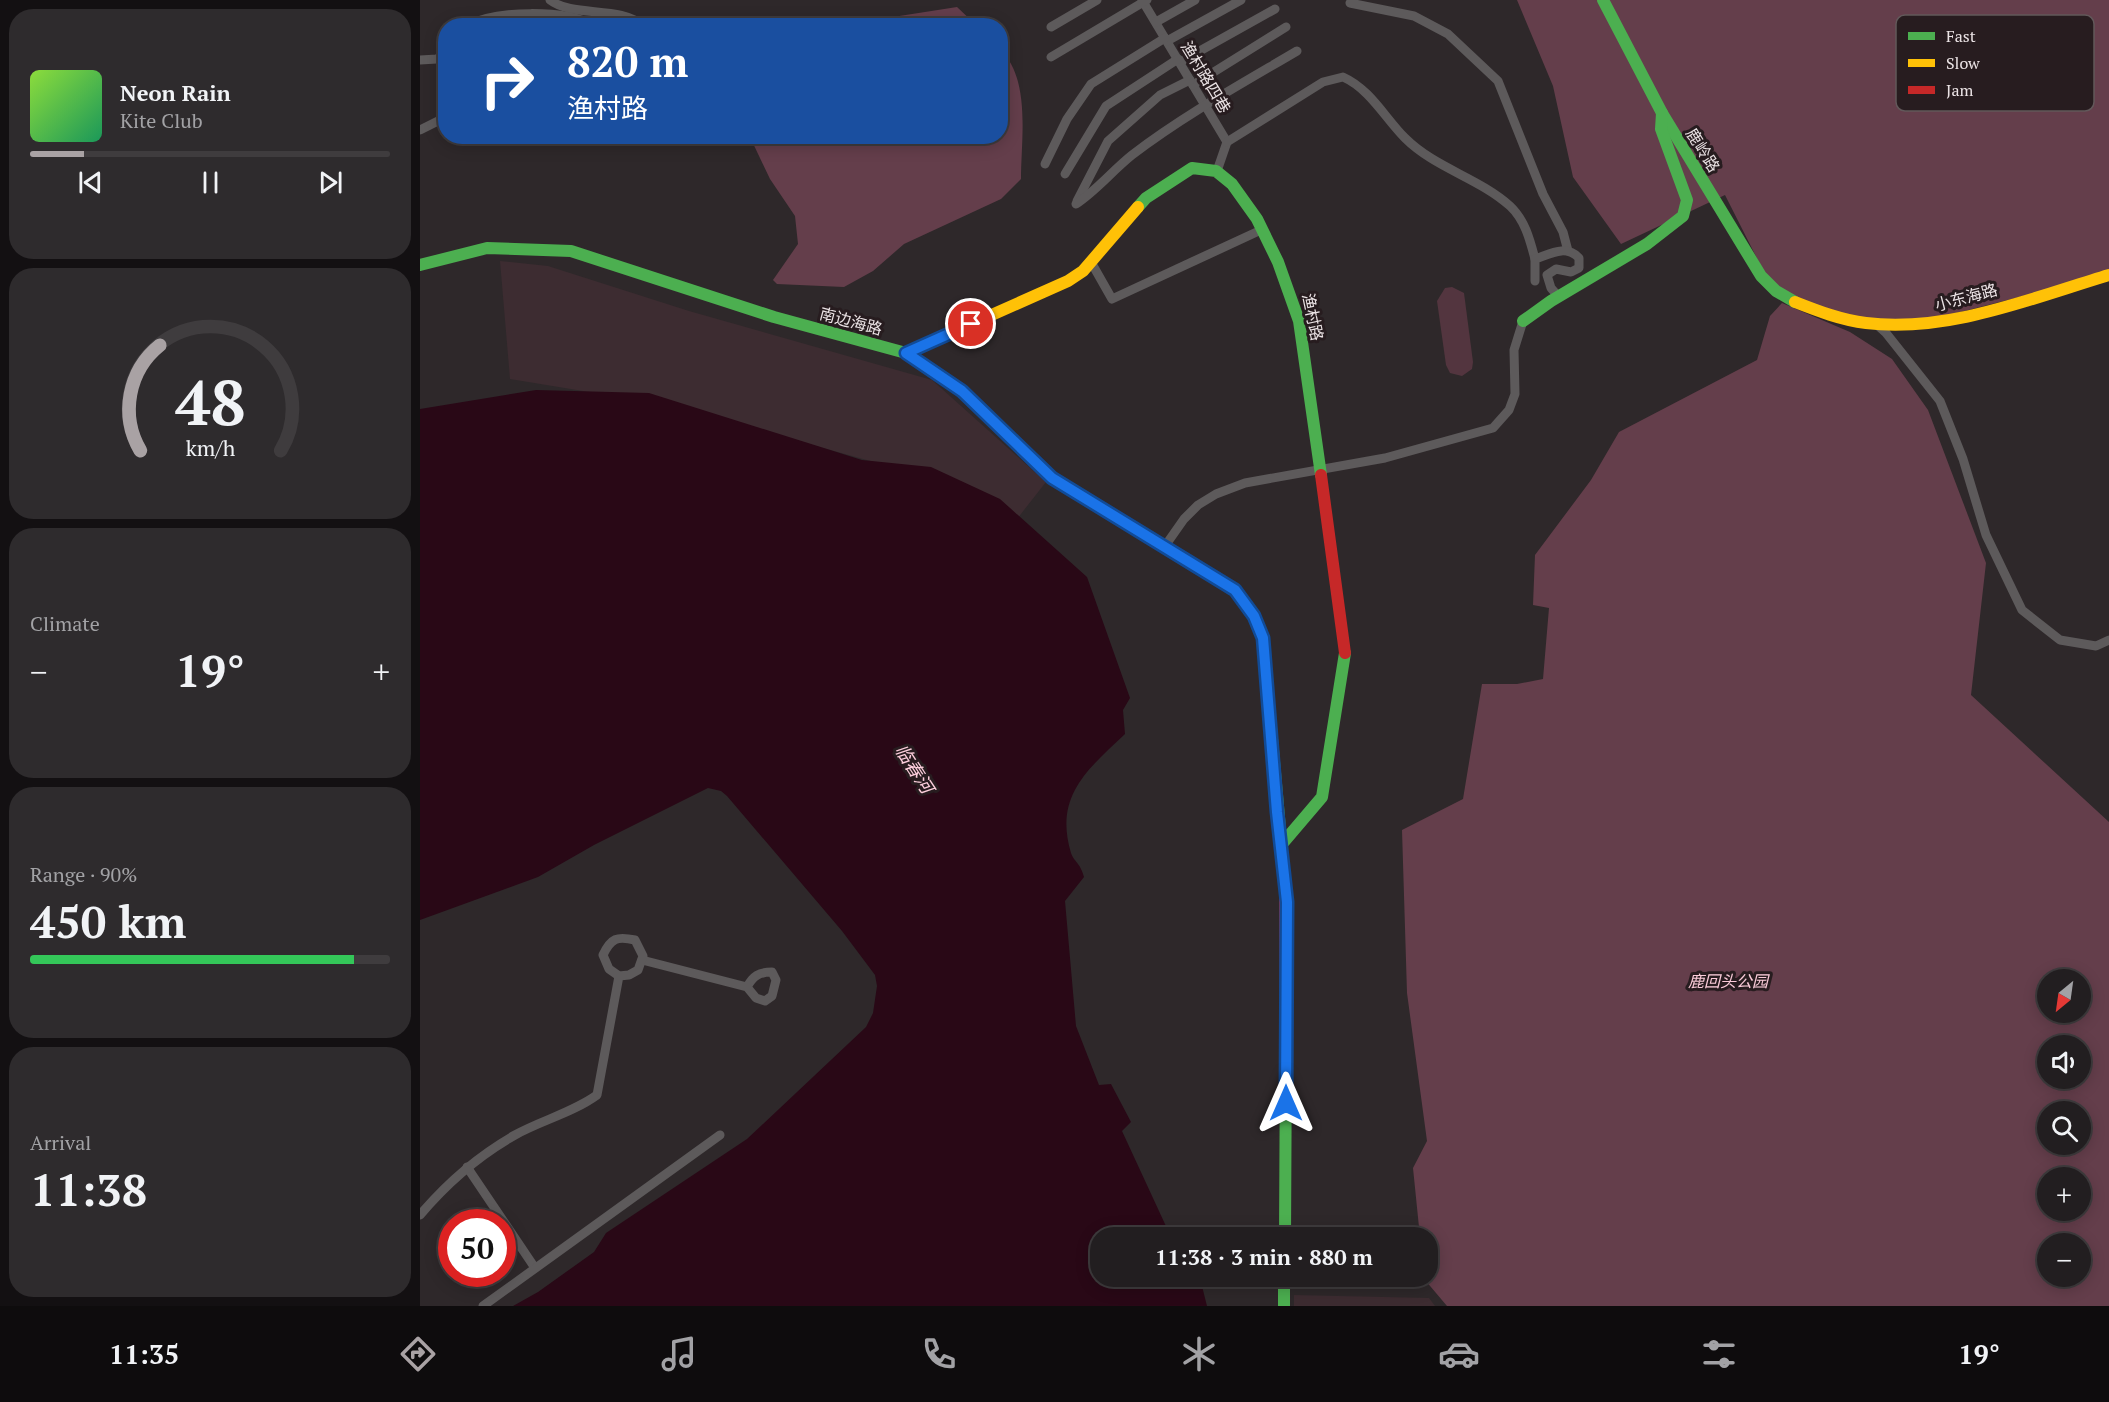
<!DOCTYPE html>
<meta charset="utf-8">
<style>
:root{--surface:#221e20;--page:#2e2b2d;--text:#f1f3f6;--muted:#a2a2a5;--line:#3f3c3e;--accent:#a9a2a4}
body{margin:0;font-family:"PT Serif","Noto Sans SC",serif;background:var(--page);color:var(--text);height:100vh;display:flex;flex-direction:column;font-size:22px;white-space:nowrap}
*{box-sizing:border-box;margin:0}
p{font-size:20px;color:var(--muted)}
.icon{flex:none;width:33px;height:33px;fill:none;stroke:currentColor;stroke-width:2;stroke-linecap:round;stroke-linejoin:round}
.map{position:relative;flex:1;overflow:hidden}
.panel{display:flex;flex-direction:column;gap:9px;padding:9px;background:#131012;width:420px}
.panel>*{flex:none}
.hud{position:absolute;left:18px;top:18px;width:570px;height:126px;border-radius:24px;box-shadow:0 3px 15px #0003,0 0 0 2px var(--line);background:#1a4fa0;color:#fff;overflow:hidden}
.needle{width:39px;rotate:209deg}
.controls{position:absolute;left:1617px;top:969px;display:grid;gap:12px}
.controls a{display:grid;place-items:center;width:54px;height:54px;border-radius:50%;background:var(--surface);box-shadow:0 3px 15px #0003,0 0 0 2px var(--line);font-size:30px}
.speed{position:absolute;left:18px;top:1209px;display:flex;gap:12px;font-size:30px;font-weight:700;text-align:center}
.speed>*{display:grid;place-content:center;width:78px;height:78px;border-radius:50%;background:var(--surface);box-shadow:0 3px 15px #0003,0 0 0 2px var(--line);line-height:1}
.speed .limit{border:9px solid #d22;background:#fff;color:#111}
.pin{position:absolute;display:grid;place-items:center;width:51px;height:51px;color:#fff;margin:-26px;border:3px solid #fff;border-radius:50%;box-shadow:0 2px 6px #0007}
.me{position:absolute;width:66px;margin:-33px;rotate:0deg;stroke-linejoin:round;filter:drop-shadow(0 0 4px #0008)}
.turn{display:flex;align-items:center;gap:21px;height:126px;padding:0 30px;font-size:27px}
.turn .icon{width:78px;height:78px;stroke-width:2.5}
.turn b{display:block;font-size:42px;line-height:51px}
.big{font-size:45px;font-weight:700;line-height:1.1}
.panel .widget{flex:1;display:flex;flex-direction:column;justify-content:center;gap:9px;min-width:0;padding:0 21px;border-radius:24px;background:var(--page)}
.panel .dial{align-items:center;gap:0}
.dial svg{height:156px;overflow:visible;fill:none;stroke:var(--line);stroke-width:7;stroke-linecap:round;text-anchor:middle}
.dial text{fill:var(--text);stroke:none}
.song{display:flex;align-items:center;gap:18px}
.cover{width:72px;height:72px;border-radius:9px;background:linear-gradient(135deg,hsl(90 70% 55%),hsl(150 70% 35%))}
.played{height:6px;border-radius:3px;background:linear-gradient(90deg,var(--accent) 15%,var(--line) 15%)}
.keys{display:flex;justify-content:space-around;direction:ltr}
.heat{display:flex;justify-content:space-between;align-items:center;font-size:33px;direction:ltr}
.charge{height:9px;border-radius:4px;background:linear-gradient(90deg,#34c759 90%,var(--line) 0)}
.trip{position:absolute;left:670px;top:1227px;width:348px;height:60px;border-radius:24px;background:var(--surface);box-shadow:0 3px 15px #0003,0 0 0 2px var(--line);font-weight:700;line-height:60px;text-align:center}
.menu{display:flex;height:96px;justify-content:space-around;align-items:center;background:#0e0c0d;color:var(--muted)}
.menu .icon{width:42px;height:42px}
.menu .active{color:var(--accent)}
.menu b{font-size:27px;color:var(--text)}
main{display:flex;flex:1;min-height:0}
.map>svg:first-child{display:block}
.built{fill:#3d2c31}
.green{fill:#53353f}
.forest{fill:#643e4b;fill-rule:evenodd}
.water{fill:#290816}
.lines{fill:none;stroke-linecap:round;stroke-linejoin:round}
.street{stroke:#5d5a5b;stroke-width:9}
.fast{stroke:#4caf50;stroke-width:12}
.slow{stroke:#ffc107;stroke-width:12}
.jam{stroke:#c62828;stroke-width:12}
.route-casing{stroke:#114b97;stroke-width:15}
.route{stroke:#1a73e8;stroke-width:10}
.labels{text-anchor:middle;stroke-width:6;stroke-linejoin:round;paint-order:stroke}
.street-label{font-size:16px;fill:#ebe3e5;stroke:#271c1f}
.park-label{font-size:16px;font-style:italic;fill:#facbd9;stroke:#271c1f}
.water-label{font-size:18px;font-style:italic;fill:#fdcfdd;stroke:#271c1f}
.key{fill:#271c1f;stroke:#62585a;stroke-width:1.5}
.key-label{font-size:16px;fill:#ebe3e5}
</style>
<main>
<section class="panel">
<div class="widget">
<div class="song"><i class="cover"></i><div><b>Neon Rain</b><p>Kite Club</p></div></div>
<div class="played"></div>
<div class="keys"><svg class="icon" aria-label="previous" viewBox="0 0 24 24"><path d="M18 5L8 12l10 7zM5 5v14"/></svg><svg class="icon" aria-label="pause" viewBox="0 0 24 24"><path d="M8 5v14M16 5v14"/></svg><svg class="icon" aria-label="next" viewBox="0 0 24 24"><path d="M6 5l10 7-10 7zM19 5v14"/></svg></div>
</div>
<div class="widget dial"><svg viewBox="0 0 100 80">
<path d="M14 69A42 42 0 1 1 86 69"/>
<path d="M14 69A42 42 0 0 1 24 15" stroke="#a9a2a4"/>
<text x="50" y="56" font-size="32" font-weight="700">48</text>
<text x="50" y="72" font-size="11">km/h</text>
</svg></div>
<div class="widget"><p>Climate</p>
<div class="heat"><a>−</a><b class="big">19°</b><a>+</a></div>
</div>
<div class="widget"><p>Range · 90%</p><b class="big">450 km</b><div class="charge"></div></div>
<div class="widget"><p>Arrival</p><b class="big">11:38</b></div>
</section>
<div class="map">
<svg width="1689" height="1306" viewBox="0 0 1689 1306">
<rect width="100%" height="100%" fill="#2e282a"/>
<g class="built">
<path d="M80 261 128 266 269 311 512 380 626 482 597 519 527 482 242 404 90 379Z"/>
<path d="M874 1295 1009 1298 1015 1306H874Z"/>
</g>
<path class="green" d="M1032 287 1044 293 1053 362 1052 369 1042 376 1030 373 1026 365 1017 301 1025 288Z"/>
<g class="forest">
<path d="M1097 0H1689V274L1474 329 1390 306 1351 286 1305 195 1201 244 1153 177 1133 86Z"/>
<path d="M537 7 556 25H419L428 24Z"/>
<path d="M581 50C611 81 601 139 601 179L581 199 484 244 453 271 424 287 357 284 353 280 378 244 375 216 350 179 330 137 580 136Z"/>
<path d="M1362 303 1430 332 1472 359 1508 410 1566 563 1551 695 1689 822V1306H1027L1005 1280V1277L1008 1276V1238L1000 1237 993 1168 1007 1141 987 993 982 830 1043 799 1062 684H1097L1123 679 1129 608 1113 605 1115 555 1171 480 1199 432 1337 360 1350 316ZM1628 980H1660V1012H1628ZM1628 1046H1660V1078H1628ZM1628 1112H1660V1144H1628ZM1628 1178H1660V1210H1628ZM1628 1244H1660V1276H1628Z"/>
</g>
<path class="water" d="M116 390 229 393 442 460 511 467 580 499 667 577 710 698 703 710 705 734C667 770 634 796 651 853 654 862 660 862 664 877L645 901 656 1026 679 1085 691 1084 711 1122 702 1131 751 1237 681 1238V1276L790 1277 782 1286 787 1306H93L118 1292 174 1252 186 1233 327 1139 446 1027 453 1013 457 986 455 975 422 931 307 796 301 791 288 788 174 845 118 877 0 920V409Z"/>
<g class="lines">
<g class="street">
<path d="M130 0C153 18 201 5 223 26"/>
<path d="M722 0 807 142 797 171"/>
<path d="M930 3 994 16 1028 34 1078 81 1123 194 1143 232 1148 251"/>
<path d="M736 22 775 0"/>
<path d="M46 26C76 10 145 9 175 26"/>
<path d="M631 27 677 0"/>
<path d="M747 41 821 0"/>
<path d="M631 57 727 0"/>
<path d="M0 60 17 59 22 55 26 43"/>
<path d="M760 62 855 9"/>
<path d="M773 85 866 27"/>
<path d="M0 130 26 117"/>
<path d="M807 142 903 82 923 77C950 89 965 118 985 138 1015 168 1059 178 1090 206 1105 220 1110 240 1115 259"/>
<path d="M625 164 647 119 671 84 745 38"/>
<path d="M645 174 686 106 758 59"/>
<path d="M657 201 688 141 740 95 770 80"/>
<path d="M656 204C677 190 692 171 712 155 763 116 821 84 877 51"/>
<path d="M671 262 692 299 841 230"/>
<path d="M1115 281V259C1130 254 1146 244 1159 258V268L1151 272 1136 269 1127 275 1131 288 1138 296"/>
<path d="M1456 324 1466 333 1520 401 1543 459 1566 535 1602 610 1640 640 1676 646 1689 640"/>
<path d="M745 546 764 519 778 505 796 494 825 483 965 458 1073 428 1089 410 1095 394 1094 350 1103 321"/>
<path d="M222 960 327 987 336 998 345 1001 352 996 356 980 352 972C339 972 333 976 327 987"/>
<path d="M47 1167 115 1268"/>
<path d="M0 1215C27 1183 58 1156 95 1135 122 1120 152 1113 177 1095L199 976 189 969 183 955C191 938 197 936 215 940L223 956 218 970 209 975 199 976"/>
<path d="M63 1306 300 1135"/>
</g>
<g class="fast">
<path d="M1183 0 1242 113 1341 276 1356 291 1375 302"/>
<path d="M718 207 726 198 772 168 796 171 812 184 837 219 858 262 879 321 901 475"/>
<path d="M0 265 67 248 151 251 354 317 486 353 517 374"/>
<path d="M1103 321 1131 301 1227 244 1263 216 1267 200 1241 129 1242 113"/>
<path d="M689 513 815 590 834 616 843 638 865 884"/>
<path d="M862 844 902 797 925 653"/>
<path d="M865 1238 866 1044"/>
<path d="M864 1276V1306"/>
</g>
<g class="slow">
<path d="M1375 302C1398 311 1421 320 1446 323 1528 333 1612 298 1689 275"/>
<path d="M486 353 648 281 663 271 718 207"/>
<path d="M517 374 542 391 632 478 689 513"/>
</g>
<g class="jam">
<path d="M901 475 925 653"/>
<path d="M865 884 866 1044"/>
</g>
</g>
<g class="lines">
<g class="route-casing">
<path id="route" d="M551 324 486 353 542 391 632 478 815 590 834 616 843 638 857 812 867 902 866 1103"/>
</g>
<use href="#route" class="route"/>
</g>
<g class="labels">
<g class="street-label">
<text transform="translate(786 77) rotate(59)" y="6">渔村路四巷</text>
<text transform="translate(1283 150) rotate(58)" y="6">鹿岭路</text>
<text transform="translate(1546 297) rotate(-15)" y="6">小东海路</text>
<text transform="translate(893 317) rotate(78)" y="6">渔村路</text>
<text transform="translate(431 321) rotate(15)" y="6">南边海路</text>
</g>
<g class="park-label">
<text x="1308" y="987">鹿回头公园</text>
</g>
<g class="water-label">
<text transform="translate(494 769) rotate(57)" y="6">临春河</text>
</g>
</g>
<rect x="1476" y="15" width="198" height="96" rx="9" class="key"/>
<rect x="1488" y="32" width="27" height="8" fill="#4caf50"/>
<rect x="1488" y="59" width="27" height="8" fill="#ffc107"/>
<rect x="1488" y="86" width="27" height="8" fill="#c62828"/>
<g class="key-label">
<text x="1526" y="42">Fast</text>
<text x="1526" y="69">Slow</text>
<text x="1526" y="96">Jam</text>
</g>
</svg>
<div class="controls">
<a><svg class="needle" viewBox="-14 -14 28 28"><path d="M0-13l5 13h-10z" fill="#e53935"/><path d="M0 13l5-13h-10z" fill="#a2a2a5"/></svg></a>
<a><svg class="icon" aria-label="sound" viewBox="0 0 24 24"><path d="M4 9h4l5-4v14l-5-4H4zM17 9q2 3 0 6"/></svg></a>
<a><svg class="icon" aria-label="search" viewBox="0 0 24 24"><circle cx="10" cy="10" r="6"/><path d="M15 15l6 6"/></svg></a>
<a>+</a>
<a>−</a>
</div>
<div class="speed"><div class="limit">50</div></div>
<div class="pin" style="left:551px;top:324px;background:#d93025"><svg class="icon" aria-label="arrive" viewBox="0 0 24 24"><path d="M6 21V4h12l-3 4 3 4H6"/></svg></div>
<svg class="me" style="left:866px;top:1103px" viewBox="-20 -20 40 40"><path d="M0-17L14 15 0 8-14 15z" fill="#1a73e8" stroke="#fff" stroke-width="4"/></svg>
<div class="trip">11:38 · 3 min · 880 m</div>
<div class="hud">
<div class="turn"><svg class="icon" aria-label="right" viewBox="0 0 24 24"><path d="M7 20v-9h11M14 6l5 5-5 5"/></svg><div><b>820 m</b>渔村路</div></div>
</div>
</div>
</main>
<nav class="menu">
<b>11:35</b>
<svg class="icon active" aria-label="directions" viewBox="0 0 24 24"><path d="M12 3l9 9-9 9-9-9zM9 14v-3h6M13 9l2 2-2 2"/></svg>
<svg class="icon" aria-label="music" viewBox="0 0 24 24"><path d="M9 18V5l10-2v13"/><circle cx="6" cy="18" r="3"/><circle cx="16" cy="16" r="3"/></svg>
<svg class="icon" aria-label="phone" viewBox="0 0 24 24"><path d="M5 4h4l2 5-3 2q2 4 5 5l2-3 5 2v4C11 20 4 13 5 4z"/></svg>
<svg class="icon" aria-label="climate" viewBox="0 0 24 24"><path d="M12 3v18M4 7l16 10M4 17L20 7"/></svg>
<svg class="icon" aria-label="car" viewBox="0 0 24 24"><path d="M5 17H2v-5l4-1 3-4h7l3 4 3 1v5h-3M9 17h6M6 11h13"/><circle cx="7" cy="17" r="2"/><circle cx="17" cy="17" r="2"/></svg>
<svg class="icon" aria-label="filters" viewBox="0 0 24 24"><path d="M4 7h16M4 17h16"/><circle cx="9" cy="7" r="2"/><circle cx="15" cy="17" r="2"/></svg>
<b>19°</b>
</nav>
